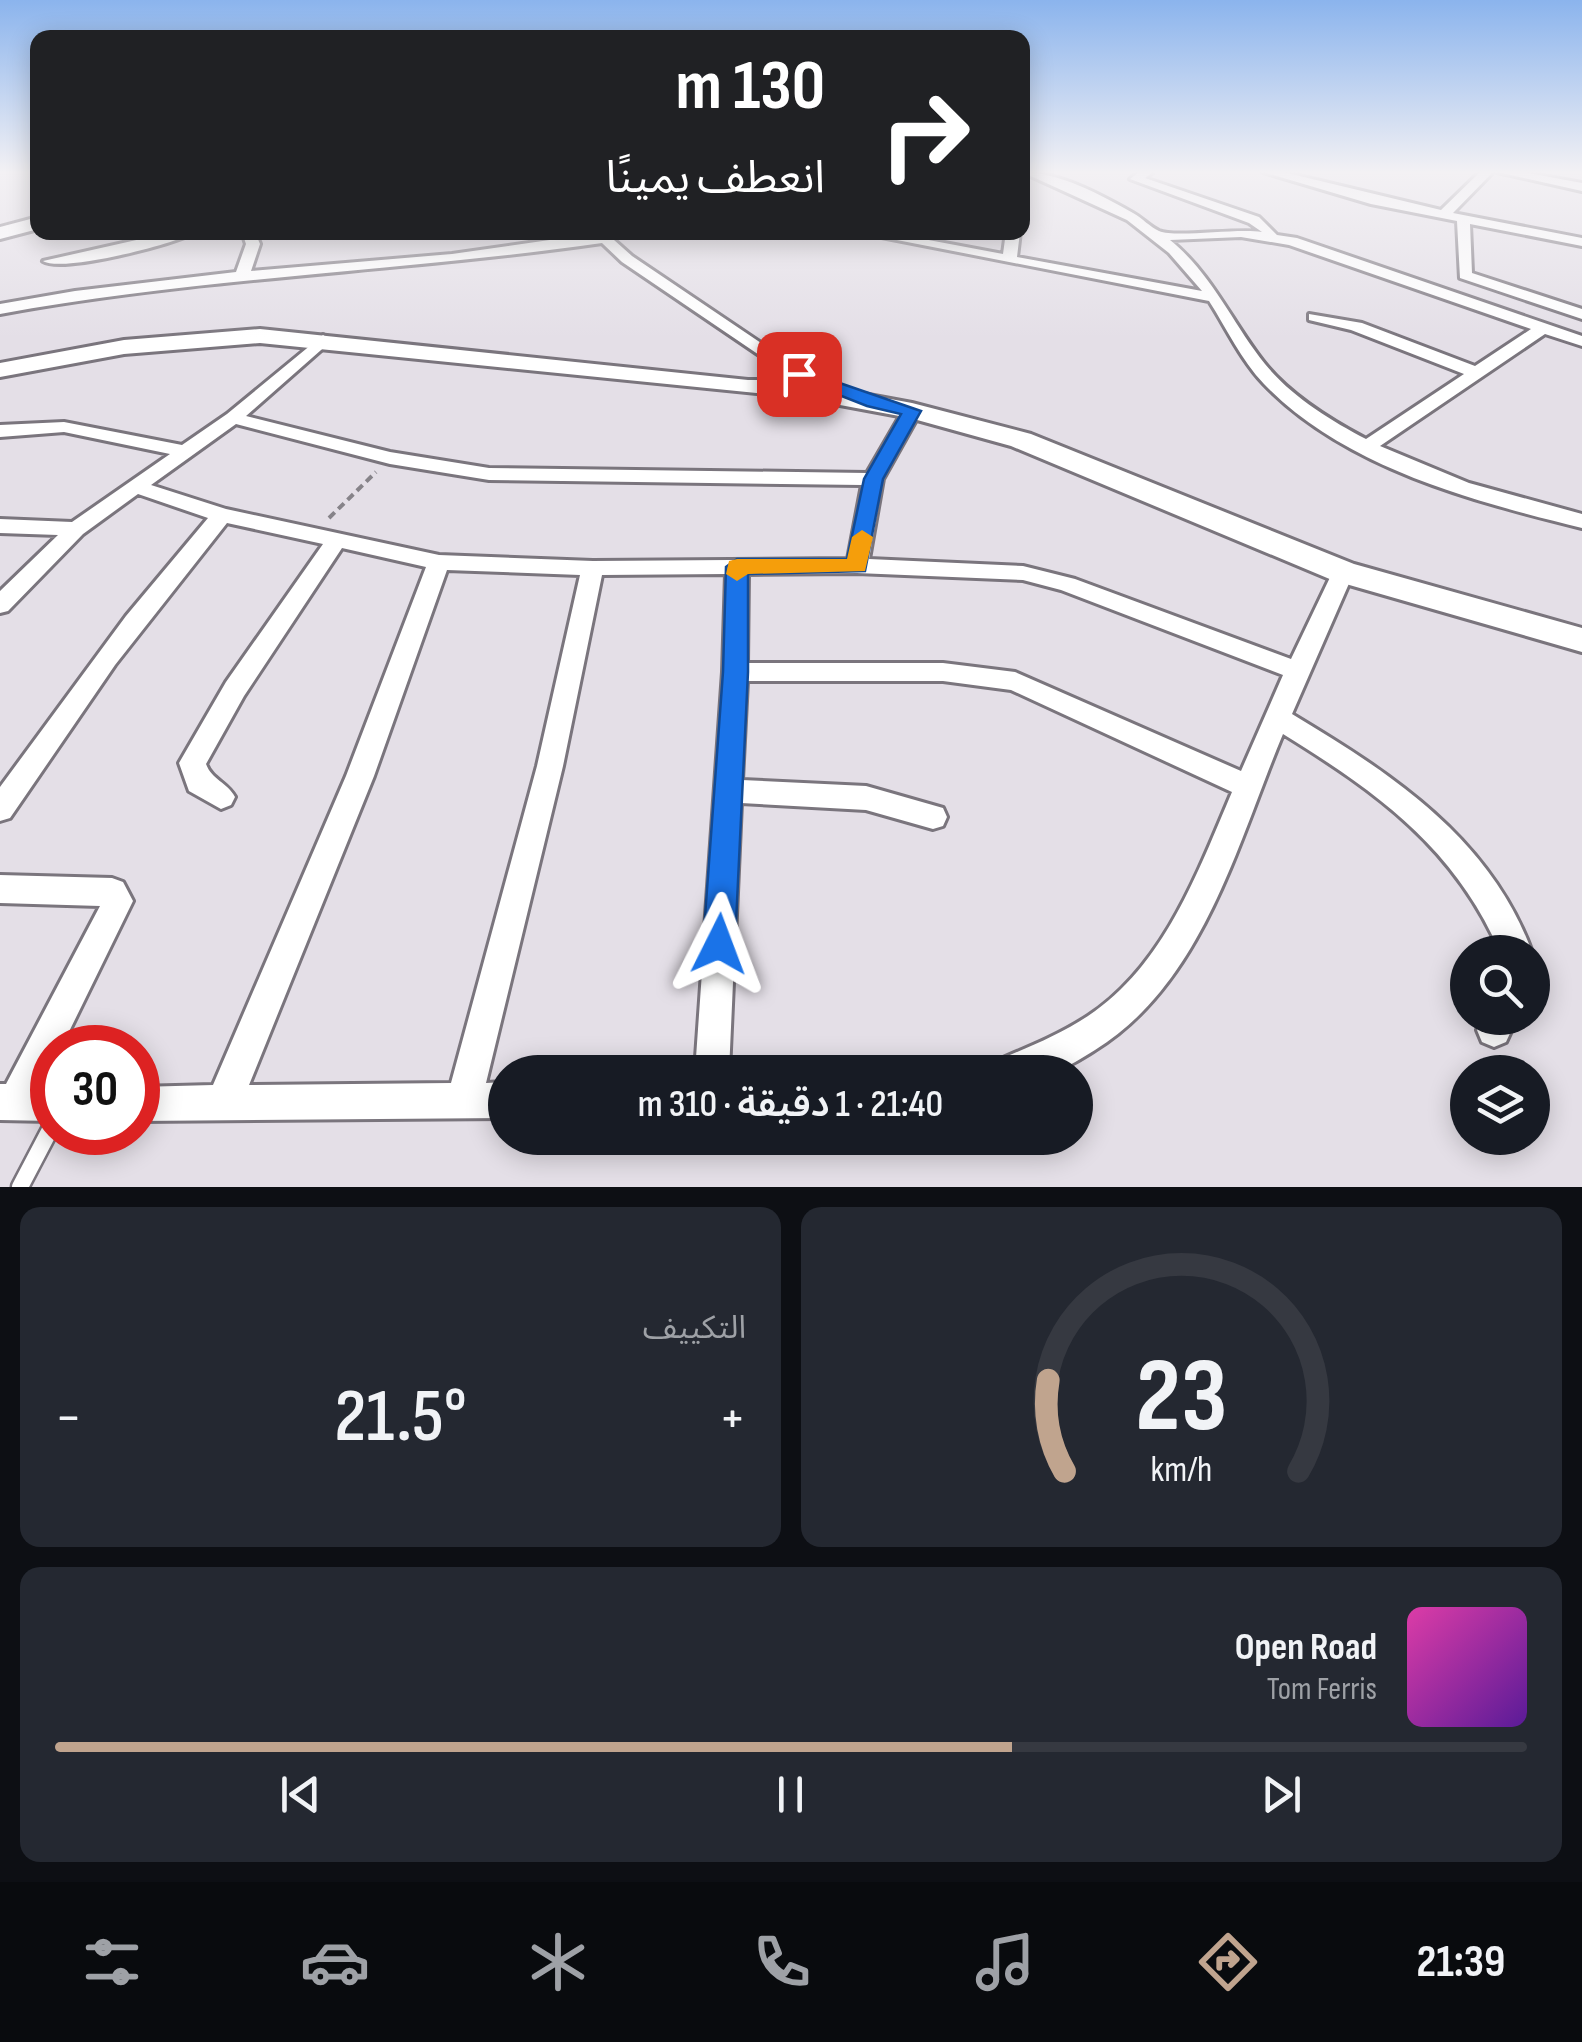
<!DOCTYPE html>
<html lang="ar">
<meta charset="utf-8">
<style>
:root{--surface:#171b24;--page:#242831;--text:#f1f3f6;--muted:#9ea1a6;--line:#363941;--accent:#c0a48e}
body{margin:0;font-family:"Sofia Sans Condensed","Noto Sans Arabic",sans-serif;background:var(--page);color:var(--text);direction:rtl;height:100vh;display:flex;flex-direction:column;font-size:38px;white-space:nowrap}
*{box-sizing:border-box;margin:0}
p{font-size:32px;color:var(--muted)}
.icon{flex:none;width:55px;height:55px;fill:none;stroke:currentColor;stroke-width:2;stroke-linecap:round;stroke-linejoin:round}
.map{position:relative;height:1187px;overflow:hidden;direction:ltr}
.side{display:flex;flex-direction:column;gap:20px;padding:20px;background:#0d0f14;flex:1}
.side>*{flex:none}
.guide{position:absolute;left:30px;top:30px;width:1000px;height:210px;border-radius:20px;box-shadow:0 5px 25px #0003;direction:rtl;background:#202124;color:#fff;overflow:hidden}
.tools{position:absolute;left:1450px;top:935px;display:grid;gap:20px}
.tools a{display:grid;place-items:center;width:100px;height:100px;border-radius:50%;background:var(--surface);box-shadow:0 5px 25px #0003;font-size:50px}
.speed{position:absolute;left:30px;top:1025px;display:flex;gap:20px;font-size:50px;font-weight:700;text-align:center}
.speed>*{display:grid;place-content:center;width:130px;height:130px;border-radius:50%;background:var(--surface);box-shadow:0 5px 25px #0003;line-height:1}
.speed .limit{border:15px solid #d22;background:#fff;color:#111}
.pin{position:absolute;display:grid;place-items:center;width:85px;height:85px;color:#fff;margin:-42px;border-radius:20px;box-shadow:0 5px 15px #0006}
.me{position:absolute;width:110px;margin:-55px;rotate:3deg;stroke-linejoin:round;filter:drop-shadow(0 0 8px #0008)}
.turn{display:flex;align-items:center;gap:35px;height:210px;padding:0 40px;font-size:45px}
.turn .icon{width:130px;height:130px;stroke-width:2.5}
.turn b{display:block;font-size:70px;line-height:85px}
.big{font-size:75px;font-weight:600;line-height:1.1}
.side .card{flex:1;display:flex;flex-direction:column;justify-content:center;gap:15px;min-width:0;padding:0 35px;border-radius:20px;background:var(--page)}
.side .dial{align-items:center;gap:0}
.dial svg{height:260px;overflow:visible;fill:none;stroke:var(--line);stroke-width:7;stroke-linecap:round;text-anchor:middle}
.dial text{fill:var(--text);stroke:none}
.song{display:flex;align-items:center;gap:30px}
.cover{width:120px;height:120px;border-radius:15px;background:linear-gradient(135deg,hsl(320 70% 55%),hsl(270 70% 35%))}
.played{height:10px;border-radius:5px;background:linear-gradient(90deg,var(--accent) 65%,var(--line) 65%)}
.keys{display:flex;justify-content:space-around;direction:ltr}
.heat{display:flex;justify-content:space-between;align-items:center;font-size:55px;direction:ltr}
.side .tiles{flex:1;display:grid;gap:20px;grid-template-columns:1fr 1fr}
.card:last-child{grid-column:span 2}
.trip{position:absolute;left:488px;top:1055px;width:605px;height:100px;border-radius:50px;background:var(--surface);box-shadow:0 5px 25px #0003;font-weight:600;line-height:100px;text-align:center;direction:rtl}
.tabs{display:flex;height:160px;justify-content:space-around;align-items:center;background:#090b0e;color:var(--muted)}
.tabs .icon{width:70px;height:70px}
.tabs .on{color:var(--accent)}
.tabs b{font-size:45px;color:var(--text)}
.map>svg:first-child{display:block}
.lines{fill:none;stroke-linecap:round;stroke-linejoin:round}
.lane-casing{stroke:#7a757d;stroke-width:21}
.street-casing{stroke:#7a757d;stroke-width:6}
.secondary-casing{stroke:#7a757d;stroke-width:6}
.path{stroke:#868389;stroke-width:4;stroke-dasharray:8 5;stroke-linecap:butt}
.lane{stroke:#fff;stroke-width:16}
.street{fill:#fff;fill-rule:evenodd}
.secondary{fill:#fff;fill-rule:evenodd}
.route{fill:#1a73e8;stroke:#114b97;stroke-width:2.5}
.slow{fill:#f59e0b}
</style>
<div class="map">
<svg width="1582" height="1187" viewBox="0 0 1582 1187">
<rect width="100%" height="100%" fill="#e4dfe7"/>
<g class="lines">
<g class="lane-casing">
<path id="lane" d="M20 1187 52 1126"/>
</g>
<g class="street-casing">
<g id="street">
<path d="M1022 172C1059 172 1101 195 1133 213 1142 218 1150 227 1159 231 1176 238 1236 228 1262 232L1249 223 1130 179 1139 172H1153L1145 178 1259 217 1277 235 1297 238 1582 336V346L1545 334 1380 446 1469 483 1582 514V528C1473 501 1345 468 1264 384 1241 360 1227 329 1209 301L856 232H886L1003 254 1006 232H1020L1017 257 1202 291 1169 253 1127 220ZM1241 237 1289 245 1531 329 1475 366 1362 323 1309 314V320L1351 330 1464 374 1366 439C1330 420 1291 396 1265 364 1232 323 1213 275 1170 240Z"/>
<path d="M1263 172H1283L1441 210 1480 172H1493L1453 213 1582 238V246L1470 224 1472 273 1582 309V319L1460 278 1457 221 1371 204Z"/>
<path d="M1497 172H1522L1582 183V191Z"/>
<path d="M172 232H196C175 244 62 273 43 261Z"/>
<path d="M242 232H255L260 244 251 271 452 254 605 232 632 256 807 374 805 378H793L622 262 602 243C401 272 199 277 0 314V304L75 291 236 272 246 244Z"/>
<path d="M323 335 331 340 329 343 246 416 390 452 489 468 867 473 903 411 912 406 921 411 883 479 869 559 1023 566 1075 579 1291 659 1335 567H1351L1354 572 1292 714C1392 774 1490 838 1532 952H1500C1455 848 1377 792 1283 734 1237 844 1203 983 1095 1050 1082 1058 1069 1067 1054 1071 1036 1076 1012 1072 993 1072L998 1060C1029 1047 1059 1035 1088 1016 1164 966 1198 872 1232 792L1011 690 943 681H747L742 780 866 786 943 808 947 817 943 826 933 829 866 810 741 803 729 1072H695L723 672 726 574 602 575 563 766 486 1083 505 1082V1118L138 1121V1087L213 1085 346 776 426 567 342 548 244 696 206 764C212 780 227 782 235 797L231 805 221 809 189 791 179 763 226 682 323 544 227 523 115 665 10 818 0 821V787L126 616 208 518 138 494 83 534 8 611 0 613V591L58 535 0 533V519L72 522 170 454 64 432 0 437V425L64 422 182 445 227 414ZM236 424 390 464 489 480 862 485 848 559 593 561 439 555 226 509 151 485ZM447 570 580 575 537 766 451 1083 249 1085 374 776ZM857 573 1023 580 1061 590 1283 675 1241 771 1015 672 943 663H747L748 574Z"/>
<path d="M0 875 112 878 123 882 133 901 61 1048H52V1066L43 1085 52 1086V1121L0 1120V1084H6L100 906 0 903Z"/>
<path d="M1482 1018H1517L1506 1042 1494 1047 1482 1042 1477 1030Z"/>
</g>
</g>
<g class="secondary-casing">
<g id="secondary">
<path d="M38 217V229L0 239V227Z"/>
<path d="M260 329 748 380H765C778 361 804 361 819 379L815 385 912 403 1031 434 1354 564 1582 628V652L1332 580 1011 446 910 418 797 397 260 343 124 354 0 377V363L124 340Z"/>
</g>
</g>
<path class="path" d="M329 518 376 472"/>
<use href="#lane" class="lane"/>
<use href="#street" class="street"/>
<use href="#secondary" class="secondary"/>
</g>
<linearGradient id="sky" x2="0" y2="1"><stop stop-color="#8bb4ed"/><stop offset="0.51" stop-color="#f3f1f4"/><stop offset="1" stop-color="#f3f1f4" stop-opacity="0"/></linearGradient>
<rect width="1582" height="338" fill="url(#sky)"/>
<path class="route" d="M799 369 921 411 883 479 865 571 748 574V672L735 944 730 955 719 960 708 955 703 944 723 672 726 567 737 559H847L864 479 901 414 867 406 793 377 790 374Z"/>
<path class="slow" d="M862 530 873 537 865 571 748 574 737 581 726 574 729 561 737 559H847L852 537Z"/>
</svg>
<div class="tools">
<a><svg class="icon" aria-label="search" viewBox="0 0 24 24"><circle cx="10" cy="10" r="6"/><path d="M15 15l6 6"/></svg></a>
<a><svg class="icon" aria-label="layers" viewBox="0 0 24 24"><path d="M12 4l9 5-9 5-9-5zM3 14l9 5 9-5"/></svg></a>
</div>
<div class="speed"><div class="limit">30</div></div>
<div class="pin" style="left:799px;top:374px;background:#d93025"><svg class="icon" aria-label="arrive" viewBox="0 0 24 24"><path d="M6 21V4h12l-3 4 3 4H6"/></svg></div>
<svg class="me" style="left:719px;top:944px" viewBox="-20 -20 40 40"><path d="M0-17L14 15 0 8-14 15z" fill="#1a73e8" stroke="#fff" stroke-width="4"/></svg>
<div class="trip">21:40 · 1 دقيقة · 310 m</div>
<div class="guide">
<div class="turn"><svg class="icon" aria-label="right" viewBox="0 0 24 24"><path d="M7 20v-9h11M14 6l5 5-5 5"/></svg><div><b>130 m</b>انعطف يمينًا</div></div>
</div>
</div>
<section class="side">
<div class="tiles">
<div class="card dial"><svg viewBox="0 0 100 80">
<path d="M14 69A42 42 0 1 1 86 69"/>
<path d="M14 69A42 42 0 0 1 9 41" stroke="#c0a48e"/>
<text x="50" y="56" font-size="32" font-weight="700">23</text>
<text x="50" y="72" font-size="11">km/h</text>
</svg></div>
<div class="card"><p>التكييف</p>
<div class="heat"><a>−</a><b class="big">21.5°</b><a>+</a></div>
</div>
<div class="card">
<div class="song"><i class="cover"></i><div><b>Open Road</b><p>Tom Ferris</p></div></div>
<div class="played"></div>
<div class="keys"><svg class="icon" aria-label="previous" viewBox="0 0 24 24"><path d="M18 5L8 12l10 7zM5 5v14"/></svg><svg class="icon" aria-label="pause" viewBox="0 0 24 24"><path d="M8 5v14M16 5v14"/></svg><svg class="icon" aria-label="next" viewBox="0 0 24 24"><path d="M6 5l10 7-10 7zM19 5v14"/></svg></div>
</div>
</div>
</section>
<nav class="tabs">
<b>21:39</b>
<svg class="icon on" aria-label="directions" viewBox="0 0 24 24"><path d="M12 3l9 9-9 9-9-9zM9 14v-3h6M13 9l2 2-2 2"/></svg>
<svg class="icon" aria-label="music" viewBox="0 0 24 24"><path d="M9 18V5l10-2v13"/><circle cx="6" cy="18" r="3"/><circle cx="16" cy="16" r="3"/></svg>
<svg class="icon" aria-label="phone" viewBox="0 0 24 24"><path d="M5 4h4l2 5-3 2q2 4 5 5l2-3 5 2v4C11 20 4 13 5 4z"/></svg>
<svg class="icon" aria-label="climate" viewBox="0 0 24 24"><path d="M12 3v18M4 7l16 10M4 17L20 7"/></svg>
<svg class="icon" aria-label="car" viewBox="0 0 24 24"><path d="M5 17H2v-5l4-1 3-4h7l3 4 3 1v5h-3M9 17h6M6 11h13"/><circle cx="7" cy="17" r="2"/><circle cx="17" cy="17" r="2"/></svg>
<svg class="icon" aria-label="filters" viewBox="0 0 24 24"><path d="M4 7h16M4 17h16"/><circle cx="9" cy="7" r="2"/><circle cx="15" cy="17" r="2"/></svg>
</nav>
